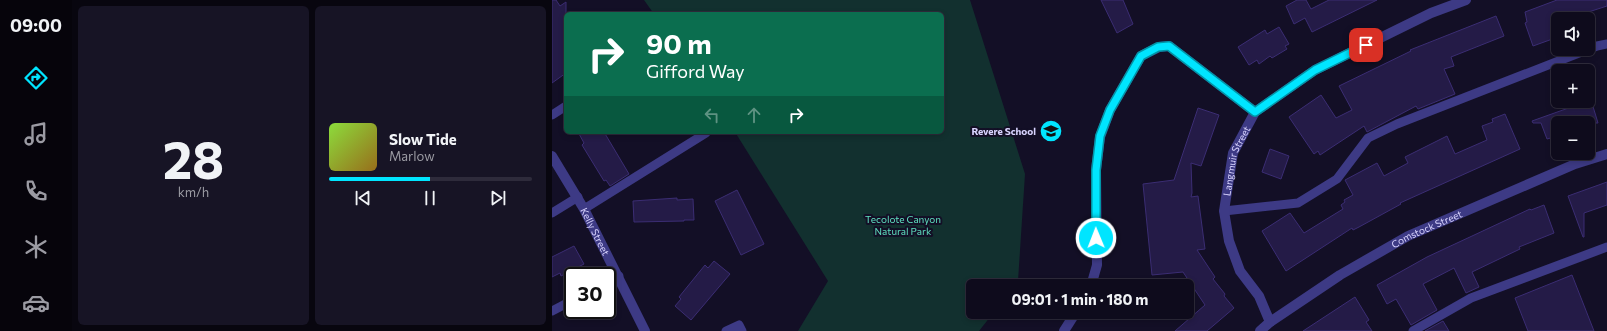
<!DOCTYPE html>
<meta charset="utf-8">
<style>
:root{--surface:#0e0b1c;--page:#171425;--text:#f1f3f6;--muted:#9b9ba3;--line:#2e2b3b;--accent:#00e5ff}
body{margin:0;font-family:Commissioner,sans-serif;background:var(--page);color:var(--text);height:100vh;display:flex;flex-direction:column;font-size:15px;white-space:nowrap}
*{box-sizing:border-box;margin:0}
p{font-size:13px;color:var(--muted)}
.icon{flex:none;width:22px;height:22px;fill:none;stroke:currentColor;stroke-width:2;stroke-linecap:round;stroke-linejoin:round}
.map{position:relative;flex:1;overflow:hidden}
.drawer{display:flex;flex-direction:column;gap:6px;padding:6px;background:#08060f;width:480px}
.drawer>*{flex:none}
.guide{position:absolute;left:12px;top:12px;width:380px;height:122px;border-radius:6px;box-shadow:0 2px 6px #0003,0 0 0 1px var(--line);background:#0b6e4f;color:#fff;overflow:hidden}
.tools{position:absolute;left:999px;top:12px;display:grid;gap:8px}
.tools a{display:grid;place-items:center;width:44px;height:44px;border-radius:6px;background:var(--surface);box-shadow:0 2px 6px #0003,0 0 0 1px var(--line);font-size:20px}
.speed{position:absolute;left:12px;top:267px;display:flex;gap:8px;font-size:20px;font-weight:700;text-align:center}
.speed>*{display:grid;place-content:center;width:52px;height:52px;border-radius:50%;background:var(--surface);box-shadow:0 2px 6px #0003,0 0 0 1px var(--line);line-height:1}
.speed .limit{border:2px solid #111;border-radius:6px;background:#fff;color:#111}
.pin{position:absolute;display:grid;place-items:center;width:34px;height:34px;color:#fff;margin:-17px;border-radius:8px;box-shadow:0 2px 6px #0006}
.me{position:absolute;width:44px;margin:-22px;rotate:359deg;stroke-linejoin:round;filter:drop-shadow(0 0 3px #0008)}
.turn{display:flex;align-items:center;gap:14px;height:84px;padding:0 16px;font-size:18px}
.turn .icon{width:52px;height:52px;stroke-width:2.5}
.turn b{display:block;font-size:28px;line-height:34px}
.lanes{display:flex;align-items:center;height:38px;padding:0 16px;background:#0003;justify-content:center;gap:20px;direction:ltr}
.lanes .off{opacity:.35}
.drawer .widget{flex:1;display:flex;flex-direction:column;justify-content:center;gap:6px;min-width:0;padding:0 14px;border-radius:6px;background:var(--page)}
.drawer .dial{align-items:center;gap:0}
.dial b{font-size:52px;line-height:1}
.song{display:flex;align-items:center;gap:12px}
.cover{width:48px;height:48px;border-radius:6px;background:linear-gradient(135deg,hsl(90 70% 55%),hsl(40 70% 35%))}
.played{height:4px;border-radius:2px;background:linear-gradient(90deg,var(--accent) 50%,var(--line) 50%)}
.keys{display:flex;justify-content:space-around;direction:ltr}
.drawer .tiles{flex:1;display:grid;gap:6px;grid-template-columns:repeat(2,1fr)}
.trip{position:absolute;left:414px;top:279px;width:228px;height:40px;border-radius:6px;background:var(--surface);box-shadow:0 2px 6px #0003,0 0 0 1px var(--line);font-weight:700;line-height:40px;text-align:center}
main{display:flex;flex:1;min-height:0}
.menu{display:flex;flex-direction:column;width:72px;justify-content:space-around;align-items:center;background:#06040b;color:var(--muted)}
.menu .icon{width:28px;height:28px}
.menu .selected{color:var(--accent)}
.menu b{font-size:18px;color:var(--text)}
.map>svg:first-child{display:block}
.green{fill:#12302f}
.building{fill:#241b47;stroke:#3b2d73}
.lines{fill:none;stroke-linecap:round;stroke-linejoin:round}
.service{stroke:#3d3a85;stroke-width:9}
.minor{stroke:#3d3a85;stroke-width:10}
.tertiary{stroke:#3d3a85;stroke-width:10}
.route-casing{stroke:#0095a6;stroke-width:10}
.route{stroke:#00e5ff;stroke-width:7}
.labels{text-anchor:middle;stroke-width:4;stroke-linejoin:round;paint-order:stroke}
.poi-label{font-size:10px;font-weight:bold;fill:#d9d4ff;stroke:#130f26;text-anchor:end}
.street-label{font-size:10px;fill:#d9d4ff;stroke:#130f26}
.park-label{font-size:10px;fill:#5fe0c0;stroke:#130f26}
</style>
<main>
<nav class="menu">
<b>09:00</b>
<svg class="icon selected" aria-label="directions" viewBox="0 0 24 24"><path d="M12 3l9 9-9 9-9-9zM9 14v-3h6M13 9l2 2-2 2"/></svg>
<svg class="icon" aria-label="music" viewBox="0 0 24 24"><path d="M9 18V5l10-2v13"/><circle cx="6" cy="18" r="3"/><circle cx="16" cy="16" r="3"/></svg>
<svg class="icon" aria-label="phone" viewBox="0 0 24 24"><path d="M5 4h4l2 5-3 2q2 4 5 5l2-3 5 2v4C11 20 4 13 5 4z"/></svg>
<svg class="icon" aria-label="climate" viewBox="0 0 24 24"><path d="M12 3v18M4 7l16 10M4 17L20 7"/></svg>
<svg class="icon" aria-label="car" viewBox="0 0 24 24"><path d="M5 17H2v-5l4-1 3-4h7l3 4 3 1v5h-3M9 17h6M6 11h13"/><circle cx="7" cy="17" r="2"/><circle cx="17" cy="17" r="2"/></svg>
</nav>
<section class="drawer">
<div class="tiles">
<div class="widget dial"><b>28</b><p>km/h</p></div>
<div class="widget">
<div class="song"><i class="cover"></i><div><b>Slow Tide</b><p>Marlow</p></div></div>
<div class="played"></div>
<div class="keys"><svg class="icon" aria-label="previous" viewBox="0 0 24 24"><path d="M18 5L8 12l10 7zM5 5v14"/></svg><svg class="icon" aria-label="pause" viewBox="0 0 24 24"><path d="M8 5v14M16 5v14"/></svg><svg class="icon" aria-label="next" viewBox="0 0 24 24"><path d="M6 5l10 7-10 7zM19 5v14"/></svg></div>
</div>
</div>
</section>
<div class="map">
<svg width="1055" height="331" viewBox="0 0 1055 331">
<rect width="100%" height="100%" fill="#130f26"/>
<path class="green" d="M92 0H418L473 174 466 281 462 286H421V312H442L427 331H246L276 281 183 132H390V14H102Z"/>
<g class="building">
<path d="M0 0H4L8 6 14 2V73L0 83Z"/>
<path d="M549 0H571L581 24 565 33Z"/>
<path d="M745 0H754L759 9 777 0H825L760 32 753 18 742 24 734 6Z"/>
<path d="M1005 0H1055V6L1024 16 1025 19H1006V37L981 46 973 23 975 22 973 12Z"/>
<path d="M944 16 952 36 899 57 902 66 892 69 903 94 866 109 864 106 815 132 812 126 768 155 766 151 762 154 737 117 769 95 784 118 800 110 787 86 859 51 858 50Z"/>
<path d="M727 27 737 44 733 46 735 49 720 58 718 56 707 64 705 60 697 65 686 47 713 30 715 34Z"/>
<path d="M1039 100 1046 123H1006V136L995 139 989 123H981L980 121Z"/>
<path d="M646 108 667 115 649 166 639 163 640 193 639 197 646 196 653 249 645 250 663 277 661 279 673 294 672 296 682 308 655 331H623L653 305 631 272 600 275 591 184 622 180Z"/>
<path d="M953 114 968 149 848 203 849 204 807 227 801 230 800 228 734 271 710 231 738 213 752 233 791 209 789 205 793 202 792 200 801 195 793 180 825 163 832 176 856 163 853 157 895 136 903 154 935 140 930 126 941 122 940 119Z"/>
<path d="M26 132H52L77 174 58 186 54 180 52 181 30 145 32 143Z"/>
<path d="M718 149 737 156 729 179 710 172Z"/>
<path d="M1055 182V205L1032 213V237H1031L1016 196Z"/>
<path d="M185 190 212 244 189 255 163 201Z"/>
<path d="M125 198V200L141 199 142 220H132V221L82 222 81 201Z"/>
<path d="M992 205 1002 233 967 247 968 249 920 272 927 287 914 293 902 268 871 284 885 310 859 325 844 299 835 304 825 285 875 257 978 209 979 210Z"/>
<path d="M22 246 32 264 9 276 8 273 0 277V257Z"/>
<path d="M162 261 178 274 139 320 123 306 129 299 127 297 153 265 156 268Z"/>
<path d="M1020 275 1042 331H976L963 298Z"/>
<path d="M803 297 817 320 814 322 820 331H751Z"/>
<path d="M891 321 897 331H873Z"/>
</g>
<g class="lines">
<g class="service">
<path d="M0 115 14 106"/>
<path d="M32 209 154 133 153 132"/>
<path d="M672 211 746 203 785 179 816 138 845 124 1045 46 1055 44"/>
<path d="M0 213 26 197"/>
<path d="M55 282 67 276"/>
<path d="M0 311 21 300"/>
<path d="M174 331 187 325 190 331"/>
<path d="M861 331 919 298 1055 247"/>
</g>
<g class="minor">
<path id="s1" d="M0 156 32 209 93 331"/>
<path d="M539 286 545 265 544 170 548 137 558 110 589 56 607 47 617 46 703 112"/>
<path id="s2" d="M718 322 707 296 688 271 677 241 672 211 681 153 703 112 763 70 879 13 914 0"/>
<path d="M512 331 524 312"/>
</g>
<path class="tertiary" id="s3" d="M708 331 718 322 788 275 856 236 1023 164 1055 154"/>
</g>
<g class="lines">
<g class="route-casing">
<path id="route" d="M544 238V170L548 136 558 110 589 56 606 47 617 46 703 112 763 70 814 45"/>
</g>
<use href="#route" class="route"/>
</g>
<defs>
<g id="school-disc" transform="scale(1.15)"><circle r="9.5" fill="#00e5ff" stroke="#130f26"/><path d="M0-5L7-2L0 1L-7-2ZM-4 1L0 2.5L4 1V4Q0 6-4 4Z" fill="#111"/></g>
</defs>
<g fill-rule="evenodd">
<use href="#school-disc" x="499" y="131"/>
</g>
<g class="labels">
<g class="poi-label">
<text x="484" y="135">Revere School</text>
</g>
<g class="street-label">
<text dy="4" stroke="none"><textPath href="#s2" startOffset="174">Langmuir Street</textPath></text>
<text dy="4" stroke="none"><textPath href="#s3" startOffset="196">Comstock Street</textPath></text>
<text dy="4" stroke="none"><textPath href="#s1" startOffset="87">Kelly Street</textPath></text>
</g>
<g class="park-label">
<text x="351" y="223">Tecolote Canyon<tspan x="351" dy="12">Natural Park</tspan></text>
</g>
</g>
</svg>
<div class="tools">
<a><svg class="icon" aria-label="sound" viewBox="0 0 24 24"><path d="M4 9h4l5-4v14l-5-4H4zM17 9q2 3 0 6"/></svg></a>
<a>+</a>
<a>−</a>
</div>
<div class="speed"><div class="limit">30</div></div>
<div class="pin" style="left:814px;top:45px;background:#d93025"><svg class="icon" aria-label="arrive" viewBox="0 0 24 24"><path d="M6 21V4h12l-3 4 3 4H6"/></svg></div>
<svg class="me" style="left:544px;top:238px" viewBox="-20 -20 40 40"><circle r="17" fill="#00e5ff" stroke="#fff" stroke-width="3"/><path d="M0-11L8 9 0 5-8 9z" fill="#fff"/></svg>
<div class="trip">09:01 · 1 min · 180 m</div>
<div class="guide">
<div class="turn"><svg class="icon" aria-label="right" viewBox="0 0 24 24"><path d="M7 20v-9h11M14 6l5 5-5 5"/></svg><div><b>90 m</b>Gifford Way</div></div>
<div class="lanes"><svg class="icon off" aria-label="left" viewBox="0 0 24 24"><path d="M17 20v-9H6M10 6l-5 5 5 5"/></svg><svg class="icon off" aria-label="ahead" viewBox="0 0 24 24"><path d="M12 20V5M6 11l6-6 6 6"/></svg><svg class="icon" aria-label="right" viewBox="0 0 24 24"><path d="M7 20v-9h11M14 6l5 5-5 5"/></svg></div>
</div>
</div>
</main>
